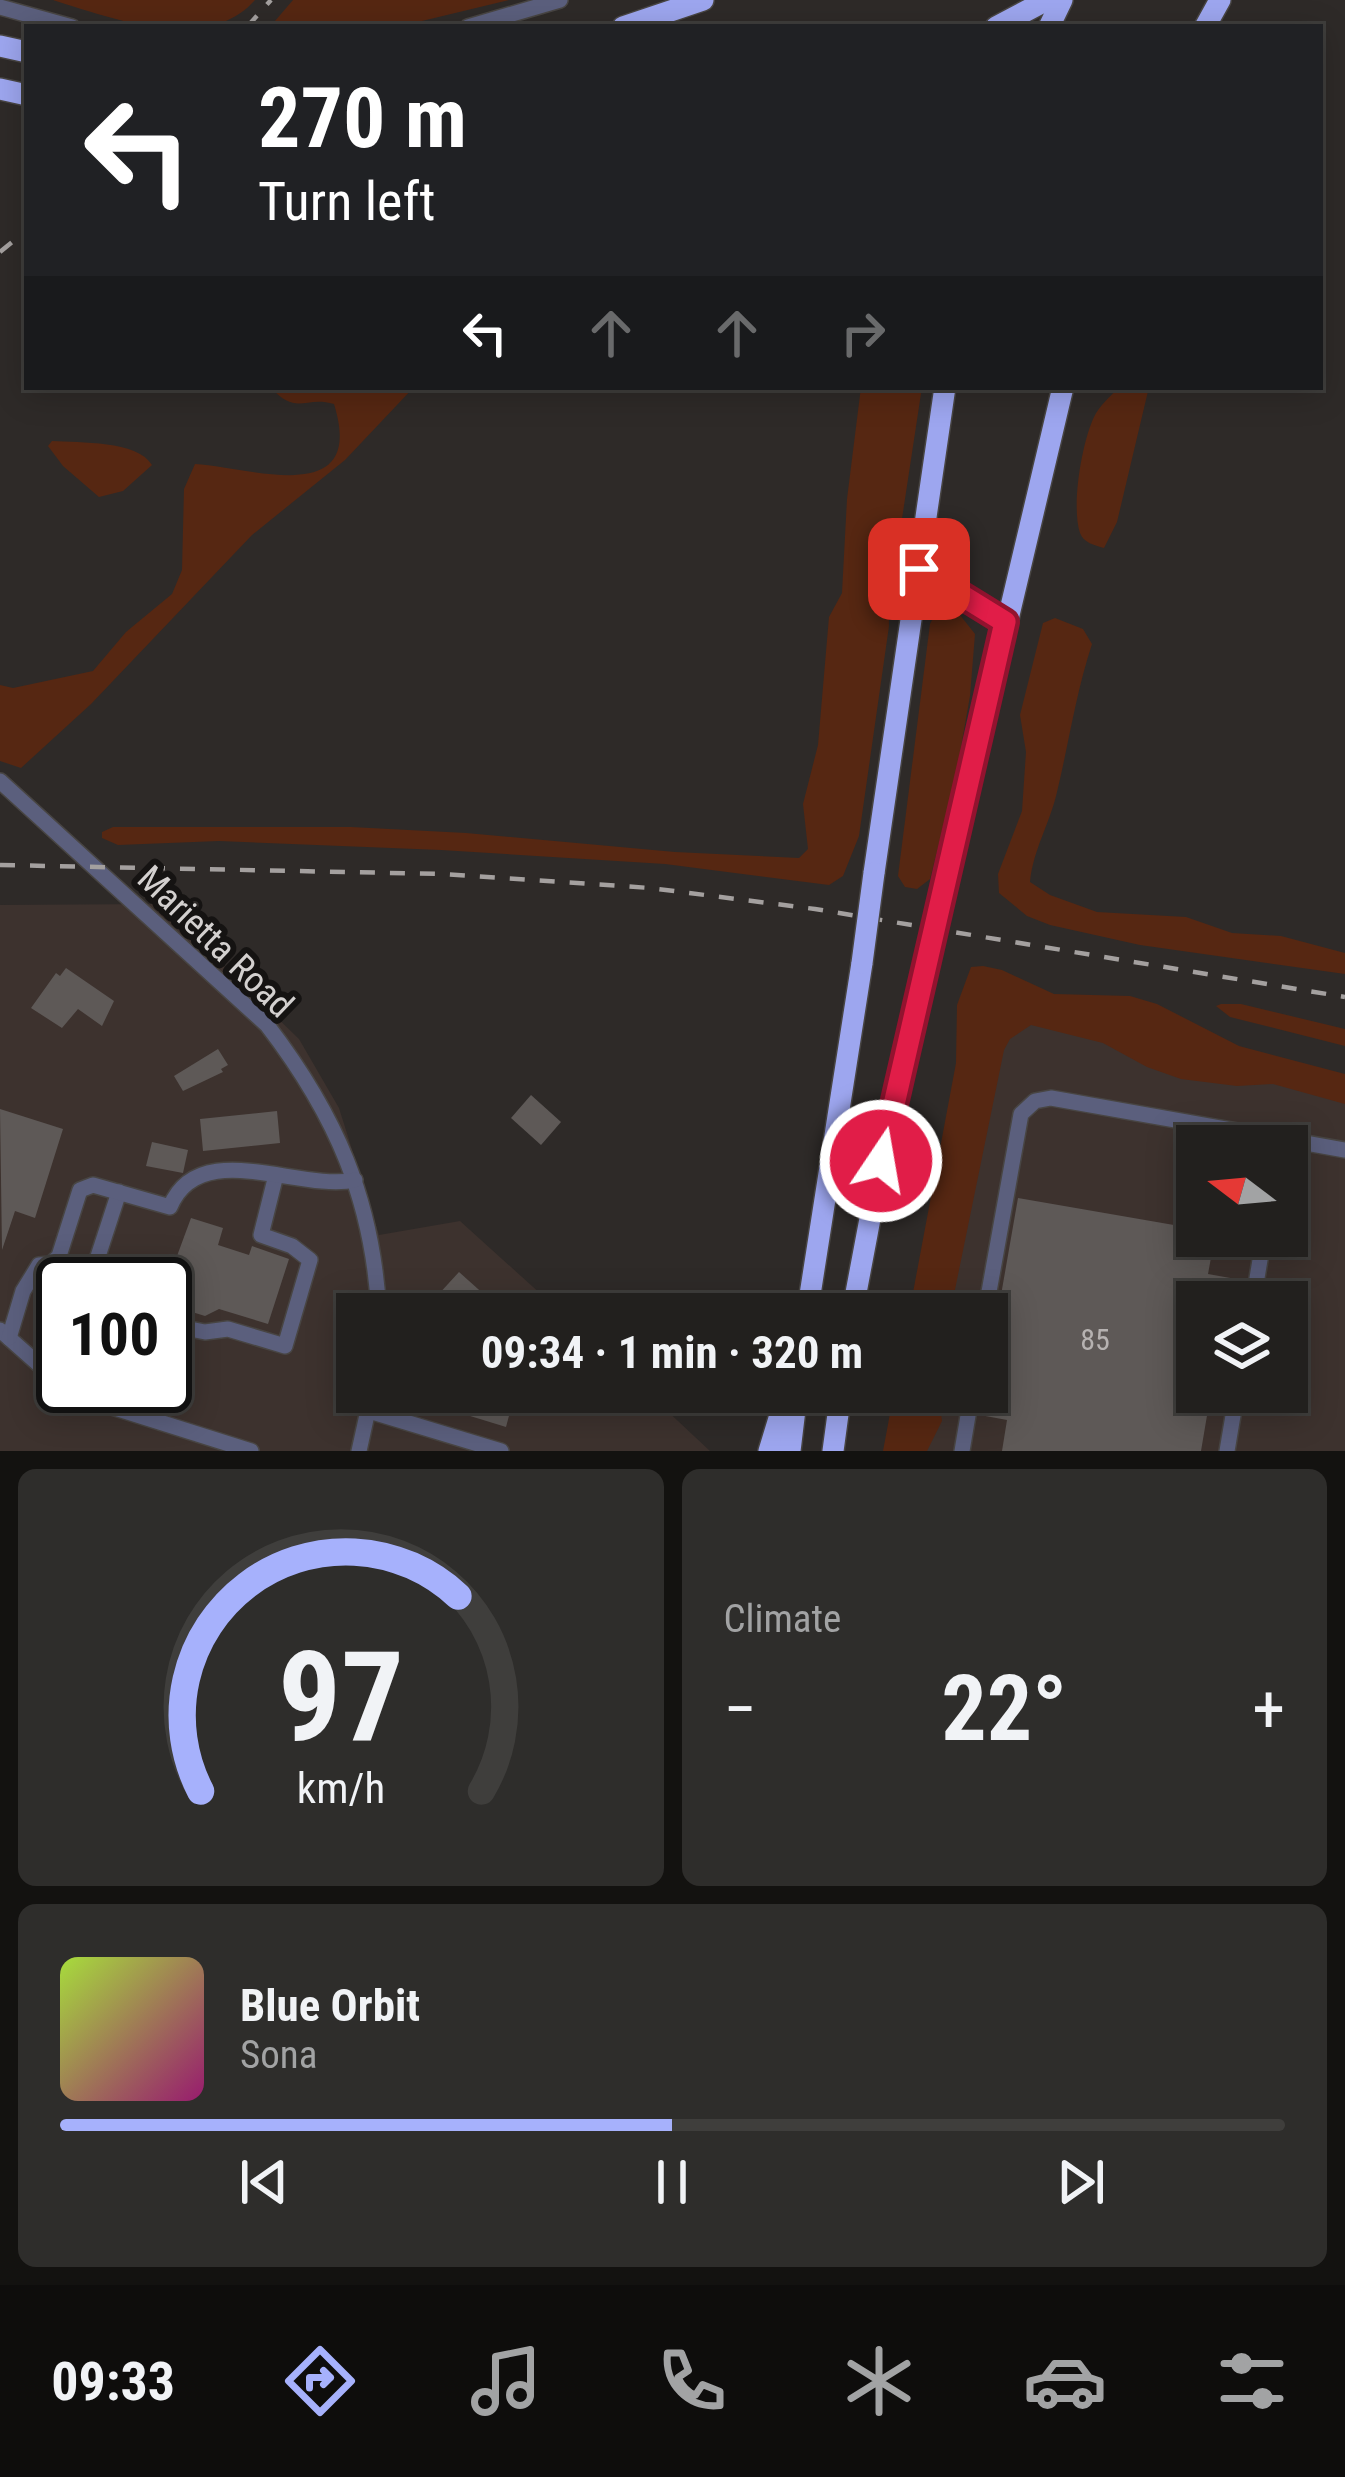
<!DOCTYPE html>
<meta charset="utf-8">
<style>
:root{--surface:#22201e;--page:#2e2d2b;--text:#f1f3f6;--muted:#a2a3a4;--line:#3f3e3c;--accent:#a6b1fc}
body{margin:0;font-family:"Roboto Condensed",sans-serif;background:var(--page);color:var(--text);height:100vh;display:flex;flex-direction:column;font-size:45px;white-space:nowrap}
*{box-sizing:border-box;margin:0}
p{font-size:39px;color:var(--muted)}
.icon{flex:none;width:66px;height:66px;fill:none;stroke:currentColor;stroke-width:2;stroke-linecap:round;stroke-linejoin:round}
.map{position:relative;height:1451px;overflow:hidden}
.drawer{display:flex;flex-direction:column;gap:18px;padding:18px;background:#131210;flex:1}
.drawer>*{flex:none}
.top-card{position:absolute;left:24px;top:24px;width:1299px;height:366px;border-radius:0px;box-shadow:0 6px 30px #0003,0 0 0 3px var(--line);background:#202124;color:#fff;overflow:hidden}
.needle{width:78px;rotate:286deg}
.tools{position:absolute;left:1176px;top:1125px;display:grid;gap:24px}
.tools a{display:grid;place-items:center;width:132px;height:132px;border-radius:0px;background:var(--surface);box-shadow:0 6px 30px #0003,0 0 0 3px var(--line);font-size:60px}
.speed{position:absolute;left:36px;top:1257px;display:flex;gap:24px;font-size:60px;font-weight:700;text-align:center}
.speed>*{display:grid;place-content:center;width:156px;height:156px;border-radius:50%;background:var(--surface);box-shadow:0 6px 30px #0003,0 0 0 3px var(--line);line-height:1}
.speed .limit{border:6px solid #111;border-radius:18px;background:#fff;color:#111}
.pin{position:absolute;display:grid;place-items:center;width:102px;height:102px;color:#fff;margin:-51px;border-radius:24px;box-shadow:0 6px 18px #0006}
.me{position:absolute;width:132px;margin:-66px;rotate:12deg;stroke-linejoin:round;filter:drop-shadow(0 0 9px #0008)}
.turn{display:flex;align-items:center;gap:42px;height:252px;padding:0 36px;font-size:54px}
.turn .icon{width:156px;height:156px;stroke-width:2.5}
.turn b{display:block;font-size:84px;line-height:102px}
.lanes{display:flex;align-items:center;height:114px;padding:0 36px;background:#0003;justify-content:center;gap:60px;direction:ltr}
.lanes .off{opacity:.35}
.big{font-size:90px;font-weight:700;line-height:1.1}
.drawer .widget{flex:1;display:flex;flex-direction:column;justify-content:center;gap:18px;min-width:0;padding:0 42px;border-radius:18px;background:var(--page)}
.drawer .dial{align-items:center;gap:0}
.dial svg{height:312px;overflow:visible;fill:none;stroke:var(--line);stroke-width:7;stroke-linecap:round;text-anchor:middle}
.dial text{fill:var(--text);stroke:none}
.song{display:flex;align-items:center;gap:36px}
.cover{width:144px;height:144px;border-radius:18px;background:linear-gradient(135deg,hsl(80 70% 55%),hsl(320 70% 35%))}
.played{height:12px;border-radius:6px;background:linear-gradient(90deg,var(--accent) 50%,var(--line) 50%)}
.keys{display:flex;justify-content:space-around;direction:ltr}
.heat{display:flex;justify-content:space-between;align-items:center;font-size:66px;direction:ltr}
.drawer .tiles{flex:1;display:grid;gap:18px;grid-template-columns:1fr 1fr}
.widget:last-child{grid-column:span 2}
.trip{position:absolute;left:336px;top:1293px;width:672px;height:120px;border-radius:0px;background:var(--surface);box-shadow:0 6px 30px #0003,0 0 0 3px var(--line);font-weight:700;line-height:120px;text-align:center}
.dock{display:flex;height:192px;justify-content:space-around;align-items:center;background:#0e0d0c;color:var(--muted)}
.dock .icon{width:84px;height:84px}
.dock .active{color:var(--accent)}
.dock b{font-size:54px;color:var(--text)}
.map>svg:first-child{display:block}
.built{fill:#3d322e;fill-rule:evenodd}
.green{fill:#562712}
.building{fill:#5e5957}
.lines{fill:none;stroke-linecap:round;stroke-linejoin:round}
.minor-casing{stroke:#484543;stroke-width:18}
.highway-casing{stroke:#484543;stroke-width:24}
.minor{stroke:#5b5f7d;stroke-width:15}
.highway{stroke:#9da6ef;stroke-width:21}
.rail{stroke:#a4a09f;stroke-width:4.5;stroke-dasharray:15 15;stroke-linecap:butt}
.highway-bridge-casing{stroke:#484543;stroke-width:24;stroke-linecap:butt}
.highway-bridge{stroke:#9da6ef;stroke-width:21}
.route-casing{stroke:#92132f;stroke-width:30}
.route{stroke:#e11d48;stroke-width:21}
.labels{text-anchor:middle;stroke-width:12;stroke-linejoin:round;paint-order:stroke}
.number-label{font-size:30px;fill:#b6b2b1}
.street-label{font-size:36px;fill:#d3d0cf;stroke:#151312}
</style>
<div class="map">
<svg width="1345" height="1451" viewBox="0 0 1345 1451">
<rect width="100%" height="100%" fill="#2e2a28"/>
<g class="built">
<path d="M160 904 299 1039 339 1108 379 1235 460 1221 563 1314H357V1392H647L710 1451H0V905ZM63 1284H165V1386H63Z"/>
<path d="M994 1013 1345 1098V1451H907L919 1392H987V1314H934ZM1197 1146H1287V1236H1197ZM1197 1302H1287V1392H1197Z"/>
</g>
<g class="green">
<path d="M53 0H255C207 55 111 18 53 0Z"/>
<path d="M293 0H509L422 21 279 25 275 21Z"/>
<path d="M270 387H414L345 460 252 535 91 704 21 768 0 761V685L13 688 93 671 126 632 172 594 182 570 184 489 195 464C250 467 367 510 334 404 304 395 298 417 270 387Z"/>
<path d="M861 387H922L898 545 888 584 889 626 859 836 843 876 829 885 665 864 441 850 219 841 118 845 102 838V832L113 827H351L466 833 675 852 799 858 808 849 803 804 818 745 829 617 842 593 847 499Z"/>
<path d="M1119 387H1149L1117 522 1104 548C1094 545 1084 543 1080 533 1071 506 1082 442 1094 417 1099 406 1111 396 1119 387Z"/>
<path d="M52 441C80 443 137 440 152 465L123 491 99 497 63 466 48 446Z"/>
<path d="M945 605 956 610 975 634 970 696 956 775 930 879 917 889 905 887 898 876 930 624 939 607Z"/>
<path d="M1055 618 1083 629 1092 644C1076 693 1069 742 1057 792 1050 823 1033 850 1030 882L1050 895 1097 912 1186 917 1232 933 1281 936 1345 953V974L1140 945 1050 925 1027 916 999 893 998 874 1022 811 1026 752 1020 715 1043 623Z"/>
<path d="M983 966 1002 970 1054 994 1130 996 1157 1004 1239 1046 1345 1074V1104L1273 1084 1237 1086 1181 1079 1147 1067 1103 1043 1031 1025 1010 1039 1004 1050 950 1314H909L956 1063 957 1005 971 967Z"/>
<path d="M1221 1004H1241L1345 1029V1046L1230 1017 1216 1006Z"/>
<path d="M894 1392H938L942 1421 927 1451H883Z"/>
</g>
<g class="building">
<path d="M66 968 114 1001 102 1026 78 1009 62 1028 31 1008 56 973 60 976Z"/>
<path d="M218 1049 228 1065 221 1069 223 1072 183 1091 174 1076Z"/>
<path d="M531 1095 561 1122 541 1145 511 1118Z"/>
<path d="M0 1109 63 1129 35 1218 15 1211 2 1250Z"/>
<path d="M277 1111 280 1143 203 1151 200 1119Z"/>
<path d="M152 1142 188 1150 183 1173 146 1166Z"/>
<path d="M1018 1198 1197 1229V1236H1215L1208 1274 1236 1279 1232 1302H1197V1392H1211L1201 1451H1002L1007 1420 980 1415Z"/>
<path d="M191 1218 223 1228 218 1245 249 1255 252 1246 289 1259 268 1324 219 1309 205 1316 166 1304 174 1277 170 1275Z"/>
<path d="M459 1272 506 1314H453L437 1296Z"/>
<path d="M435 1392H499L514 1397 506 1427 431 1404Z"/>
</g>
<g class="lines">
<g class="minor-casing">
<g id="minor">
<path d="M0 7 72 27"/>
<path d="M468 27 560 0"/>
<path d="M919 569 1005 622"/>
<path d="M0 781 267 1025C336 1115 373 1200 379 1314"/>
<path d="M89 1284 119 1192"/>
<path d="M1253 1302 1264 1236"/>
<path d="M985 1314 1021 1114 1035 1101 1051 1098 1345 1150"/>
<path d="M165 1324 205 1332 228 1329 285 1346 310 1260 292 1246 261 1235 276 1175"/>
<path d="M0 1330 63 1386"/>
<path d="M9 1338 23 1291 39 1265 51 1264 59 1256 80 1190 93 1185 170 1207C199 1136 298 1192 355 1180"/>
<path d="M63 1386 96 1402 251 1451"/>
<path d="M369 1411 501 1451"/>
<path d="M359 1451 372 1392"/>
<path d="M962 1451 972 1392"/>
<path d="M1227 1451 1237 1392"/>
</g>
</g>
<g class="highway-casing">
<g id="highway">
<path d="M623 27 703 0"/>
<path d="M996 27 1047 0"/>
<path d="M1049 27 1062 0"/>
<path d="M1205 27 1220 0"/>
<path d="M0 46 27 52"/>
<path d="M0 89 27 95"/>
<path d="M874 873 945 387"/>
<path d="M945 885 1063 387"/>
<path d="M807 1314 862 963"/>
<path d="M852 1314 889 1118 924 973"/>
<path d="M769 1451 787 1392"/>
<path d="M790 1451 797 1393"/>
<path d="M833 1451 841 1392"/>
</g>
</g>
<use href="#minor" class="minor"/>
<use href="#highway" class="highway"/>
<g class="rail">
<path d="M247 27 271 0"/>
<path d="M0 252 27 230"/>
<path d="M0 865 443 874 650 888 815 909 1345 997"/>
</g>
<g class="highway-bridge-casing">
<g id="highway-bridge">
<path d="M862 963 874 873"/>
<path d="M924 973 945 885"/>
</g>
</g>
<use href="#highway-bridge" class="highway-bridge"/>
</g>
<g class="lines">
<g class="route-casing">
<path id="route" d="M881 1161 1005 622 919 569"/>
</g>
<use href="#route" class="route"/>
</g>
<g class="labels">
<g class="number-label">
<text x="1095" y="1350">85</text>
</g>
<g class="street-label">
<text transform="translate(216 941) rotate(44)" y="13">Marietta Road</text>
</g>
</g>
</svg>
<div class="tools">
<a><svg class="needle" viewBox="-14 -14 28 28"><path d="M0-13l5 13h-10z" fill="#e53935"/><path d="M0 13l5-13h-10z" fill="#a2a3a4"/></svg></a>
<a><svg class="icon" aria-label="layers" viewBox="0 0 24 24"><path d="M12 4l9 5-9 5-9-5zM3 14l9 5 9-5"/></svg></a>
</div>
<div class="speed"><div class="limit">100</div></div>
<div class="pin" style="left:919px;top:569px;background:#d93025"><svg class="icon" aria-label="arrive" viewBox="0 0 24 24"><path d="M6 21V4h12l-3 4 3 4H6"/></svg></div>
<svg class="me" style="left:881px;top:1161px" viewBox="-20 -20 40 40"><circle r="17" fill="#e11d48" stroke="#fff" stroke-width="3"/><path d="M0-11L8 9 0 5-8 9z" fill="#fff"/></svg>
<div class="trip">09:34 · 1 min · 320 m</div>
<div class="top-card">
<div class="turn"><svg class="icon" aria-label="left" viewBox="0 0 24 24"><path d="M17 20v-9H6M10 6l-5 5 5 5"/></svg><div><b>270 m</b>Turn left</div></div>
<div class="lanes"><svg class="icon" aria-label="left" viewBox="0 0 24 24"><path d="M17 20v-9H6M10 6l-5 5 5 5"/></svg><svg class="icon off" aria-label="ahead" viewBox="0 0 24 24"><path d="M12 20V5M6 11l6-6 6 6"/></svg><svg class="icon off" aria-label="ahead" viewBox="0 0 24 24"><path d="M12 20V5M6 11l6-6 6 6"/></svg><svg class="icon off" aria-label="right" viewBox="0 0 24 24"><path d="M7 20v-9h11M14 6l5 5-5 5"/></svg></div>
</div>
</div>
<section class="drawer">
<div class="tiles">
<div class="widget dial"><svg viewBox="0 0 100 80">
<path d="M14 69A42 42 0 1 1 86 69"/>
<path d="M14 69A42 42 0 0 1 80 19" stroke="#a6b1fc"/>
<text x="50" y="56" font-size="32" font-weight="700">97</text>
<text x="50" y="72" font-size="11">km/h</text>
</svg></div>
<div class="widget"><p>Climate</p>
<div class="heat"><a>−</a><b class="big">22°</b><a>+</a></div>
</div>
<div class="widget">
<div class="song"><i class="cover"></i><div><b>Blue Orbit</b><p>Sona</p></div></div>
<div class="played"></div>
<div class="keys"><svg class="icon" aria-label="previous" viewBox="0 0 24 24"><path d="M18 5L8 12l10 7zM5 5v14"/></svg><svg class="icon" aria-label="pause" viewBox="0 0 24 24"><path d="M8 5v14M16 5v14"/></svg><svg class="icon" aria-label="next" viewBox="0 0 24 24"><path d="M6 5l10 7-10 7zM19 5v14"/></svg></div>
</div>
</div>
</section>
<nav class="dock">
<b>09:33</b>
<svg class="icon active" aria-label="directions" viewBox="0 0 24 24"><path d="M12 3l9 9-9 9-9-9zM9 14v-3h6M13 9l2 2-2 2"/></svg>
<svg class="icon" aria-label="music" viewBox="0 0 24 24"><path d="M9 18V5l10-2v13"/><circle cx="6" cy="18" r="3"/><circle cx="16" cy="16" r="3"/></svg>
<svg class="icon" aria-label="phone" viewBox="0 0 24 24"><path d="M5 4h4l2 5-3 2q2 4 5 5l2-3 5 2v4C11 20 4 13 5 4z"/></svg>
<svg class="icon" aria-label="climate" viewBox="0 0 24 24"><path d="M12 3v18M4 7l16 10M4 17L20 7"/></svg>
<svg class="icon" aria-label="car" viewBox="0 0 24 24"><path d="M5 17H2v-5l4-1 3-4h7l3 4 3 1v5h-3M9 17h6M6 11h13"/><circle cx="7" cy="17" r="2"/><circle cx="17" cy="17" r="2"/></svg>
<svg class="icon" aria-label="filters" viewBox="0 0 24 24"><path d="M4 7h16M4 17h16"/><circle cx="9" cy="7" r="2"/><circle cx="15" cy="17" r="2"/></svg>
</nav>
